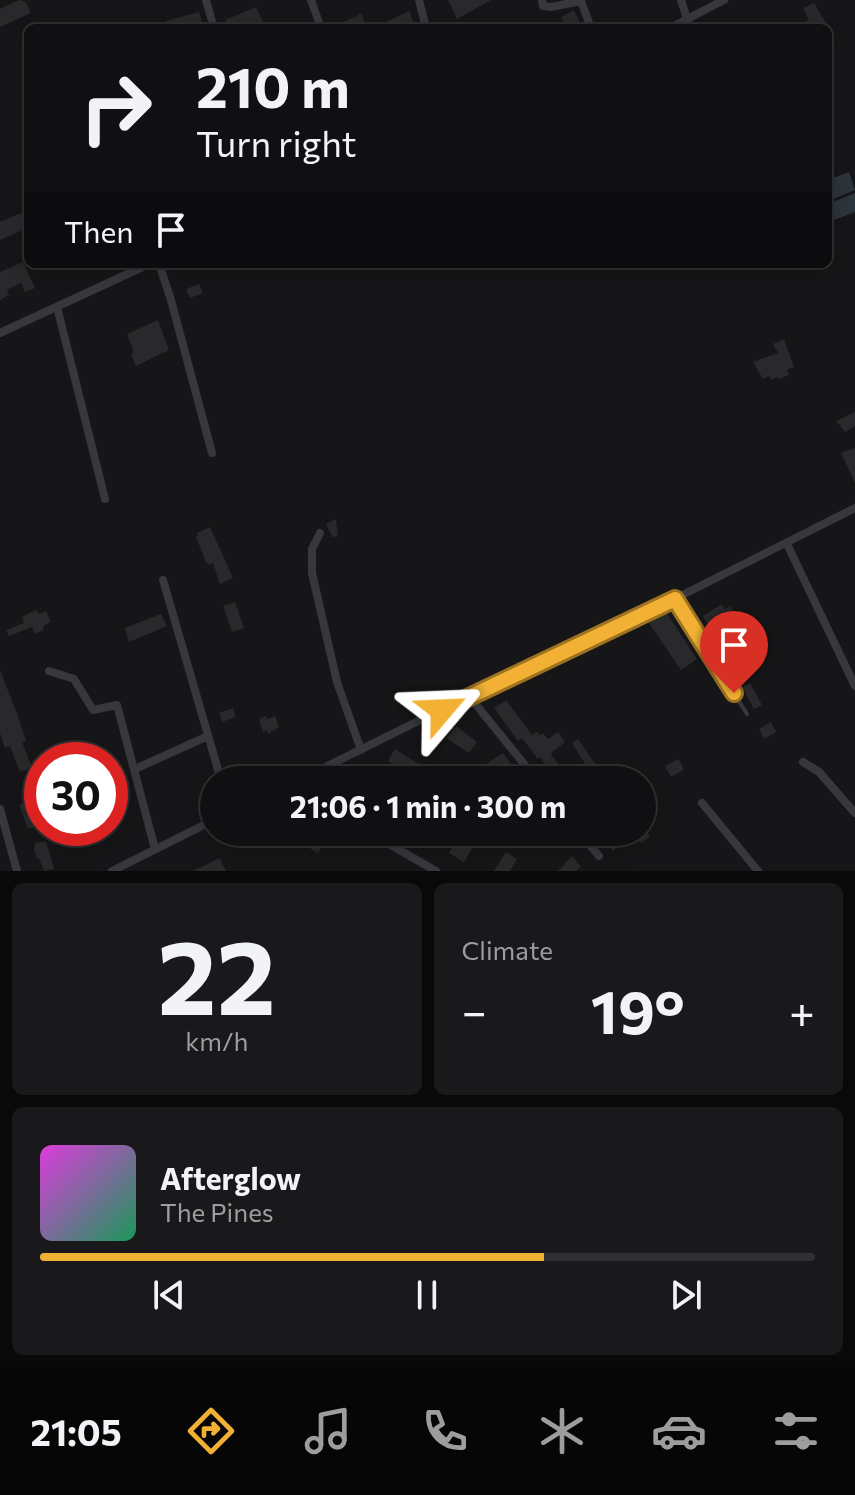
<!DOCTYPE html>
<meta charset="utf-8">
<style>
:root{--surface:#101012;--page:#19191b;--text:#f1f3f6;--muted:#9c9d9f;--line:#303032;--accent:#f2b134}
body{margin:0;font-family:Commissioner,sans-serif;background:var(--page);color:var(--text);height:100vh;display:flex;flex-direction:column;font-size:30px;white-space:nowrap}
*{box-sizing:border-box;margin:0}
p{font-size:26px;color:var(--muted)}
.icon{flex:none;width:44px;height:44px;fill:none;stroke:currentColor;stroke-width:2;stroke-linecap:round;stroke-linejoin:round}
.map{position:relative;height:871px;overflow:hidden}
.sheet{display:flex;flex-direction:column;gap:12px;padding:12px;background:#09090a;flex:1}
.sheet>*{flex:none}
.banner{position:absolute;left:24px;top:24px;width:808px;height:244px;border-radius:12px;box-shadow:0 4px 20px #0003,0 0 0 2px var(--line);background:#101012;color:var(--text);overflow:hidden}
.speed{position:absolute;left:24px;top:742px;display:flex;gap:16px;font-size:40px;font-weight:700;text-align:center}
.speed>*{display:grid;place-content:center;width:104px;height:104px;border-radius:50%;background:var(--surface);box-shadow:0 4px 20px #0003,0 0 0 2px var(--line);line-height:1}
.speed .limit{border:12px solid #d22;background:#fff;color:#111}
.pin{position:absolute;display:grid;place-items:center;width:68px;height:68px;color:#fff;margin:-82px -34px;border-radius:50% 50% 50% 0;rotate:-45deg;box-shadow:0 0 8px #0007}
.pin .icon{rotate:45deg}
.me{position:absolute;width:88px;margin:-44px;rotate:64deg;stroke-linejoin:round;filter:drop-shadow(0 0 6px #0008)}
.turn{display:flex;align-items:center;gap:28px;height:168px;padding:0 40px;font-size:36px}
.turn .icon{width:104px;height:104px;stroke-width:2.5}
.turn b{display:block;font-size:56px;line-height:68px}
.then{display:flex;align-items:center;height:76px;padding:0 40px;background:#0003;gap:16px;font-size:30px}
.big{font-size:60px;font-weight:700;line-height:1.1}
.sheet .tile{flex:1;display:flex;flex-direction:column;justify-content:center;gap:12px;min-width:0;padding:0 28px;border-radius:12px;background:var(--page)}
.sheet .dial{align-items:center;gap:0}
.dial b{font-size:104px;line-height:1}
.song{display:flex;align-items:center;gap:24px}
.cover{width:96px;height:96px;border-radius:12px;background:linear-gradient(135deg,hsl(300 70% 55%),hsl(150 70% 35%))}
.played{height:8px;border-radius:4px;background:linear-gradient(90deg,var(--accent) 65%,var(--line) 65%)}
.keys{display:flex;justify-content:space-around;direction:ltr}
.heat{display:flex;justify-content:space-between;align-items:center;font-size:44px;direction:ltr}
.sheet .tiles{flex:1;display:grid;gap:12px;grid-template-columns:1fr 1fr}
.tile:last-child{grid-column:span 2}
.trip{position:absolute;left:200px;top:766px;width:456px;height:80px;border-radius:40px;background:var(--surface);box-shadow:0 4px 20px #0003,0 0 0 2px var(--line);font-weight:700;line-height:80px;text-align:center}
.tabs{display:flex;height:128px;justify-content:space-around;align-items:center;background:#060607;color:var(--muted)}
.tabs .icon{width:56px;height:56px}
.tabs .current{color:var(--accent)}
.tabs b{font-size:36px;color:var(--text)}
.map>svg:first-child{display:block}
.water{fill:#2c353c}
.building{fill:#29292c}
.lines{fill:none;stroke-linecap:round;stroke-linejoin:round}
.service{stroke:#37383d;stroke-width:4}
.minor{stroke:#37383d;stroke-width:8}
.route-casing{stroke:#9d7322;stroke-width:20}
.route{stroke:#f2b134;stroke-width:14}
</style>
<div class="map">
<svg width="855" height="871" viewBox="0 0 855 871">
<rect width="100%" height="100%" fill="#161618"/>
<g class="water">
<path d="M849 172 855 190 828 201V180Z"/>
<path d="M855 193V212L829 222 828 204Z"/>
</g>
<g class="building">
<path d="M19 0 26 2 31 13 0 27V9Z"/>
<path d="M448 0H491L457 19Z"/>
<path d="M814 3 829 28H794L809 20 803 8Z"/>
<path d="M256 7 266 28H229L225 20Z"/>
<path d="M574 10 582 28H566L561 17Z"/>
<path d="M409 11 414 23 403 28H373Z"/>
<path d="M199 12 203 26 168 28 166 21Z"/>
<path d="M361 13 367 28H328L355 17Z"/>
<path d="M21 213 24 215 28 228 0 240V222Z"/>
<path d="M23 262 35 288 25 292 21 283 7 290 9 295 0 300V272Z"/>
<path d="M199 284 203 293 190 298 186 289Z"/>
<path d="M158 320 169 350 136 366 131 354 134 352 127 334Z"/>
<path d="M784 339 794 367 787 370 789 375 779 379 778 377 771 380 769 376 763 379 753 362 778 353 773 344Z"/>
<path d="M855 412V426L845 432 836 421Z"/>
<path d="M855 448V483L841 453Z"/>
<path d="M336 519 338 536 332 537 326 524Z"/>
<path d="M210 527 233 578 220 584 213 563 209 565 206 562 196 537 198 536 197 533Z"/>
<path d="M235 602 244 628 232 632 223 606Z"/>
<path d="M722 604 725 609 731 606 737 620 710 630 703 616Z"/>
<path d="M36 610 39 614 46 611 51 622 43 626 44 630 35 634 32 627 9 636 6 630 24 623 22 617Z"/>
<path d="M666 612 697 659 681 670 649 623Z"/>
<path d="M161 614 167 626 129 642 125 628Z"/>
<path d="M0 670 19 719 26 741 22 742 32 768 20 772 10 746 5 748 0 733Z"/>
<path d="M750 683 762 705 754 709 742 687Z"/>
<path d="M506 700 532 735 537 732 540 735 543 733 548 739 558 732 565 742 552 752 551 755 569 776 565 780H552L545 772 548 768 540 757 538 759 522 738 518 741 494 708Z"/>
<path d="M233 708 236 717 222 722 219 713Z"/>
<path d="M266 716 267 719 275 716 279 727 268 734 267 730 263 732 259 719Z"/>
<path d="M771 722 776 732 764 739 759 729Z"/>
<path d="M456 726 477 742 469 753 446 738Z"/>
<path d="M578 739 596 765 589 770 572 743Z"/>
<path d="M395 749 428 770 437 780H420L388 761Z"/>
<path d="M503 753 512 766 493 779 483 766Z"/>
<path d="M679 759 684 770 671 777 665 766Z"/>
<path d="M359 769 376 780H352Z"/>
<path d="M37 798 42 811V824L28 829 19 805Z"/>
<path d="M642 825 650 837 641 843 632 835 642 832Z"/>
<path d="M308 832H319L328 837 318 853 301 843Z"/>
<path d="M444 832H475L480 835 464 862 449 853 456 841Z"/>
<path d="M484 832H510L501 845Z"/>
<path d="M597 832H615L623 842 613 851Z"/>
<path d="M46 841 54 869 44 871 39 858 37 859 34 849 35 843Z"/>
<path d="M506 852 517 859 510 871H494Z"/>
<path d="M572 856 581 867 576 871H558Z"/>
<path d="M220 858 226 871H193Z"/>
</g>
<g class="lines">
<path class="service" d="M676 601 747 714"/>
<g class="minor">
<path d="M206 0 214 28"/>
<path d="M311 0 321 28"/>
<path d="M419 0 426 28"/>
<path d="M542 0 543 6 551 7 581 1 591 28"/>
<path d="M681 0 687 19"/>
<path d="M670 28 724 0"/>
<path d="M159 264 171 300 212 453"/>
<path d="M57 307 105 499"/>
<path d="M0 333 149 264"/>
<path d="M320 533 312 549V573L337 682 361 750"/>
<path d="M787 544 855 686"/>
<path d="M163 580 221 780"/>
<path d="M49 671 74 679 93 710 117 705 155 849"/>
<path d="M469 696 537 780"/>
<path d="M803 762 819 772 855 813"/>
<path d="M135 769 208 736"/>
<path d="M299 780 469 696 611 631 855 508"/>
<path d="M702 803 758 871"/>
<path d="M0 809 17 871"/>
<path d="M368 832 436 871"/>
<path d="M579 832 599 856"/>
<path d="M112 871 214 820"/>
</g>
</g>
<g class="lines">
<g class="route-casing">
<path id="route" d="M442 710 675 599 734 693"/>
</g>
<use href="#route" class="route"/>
</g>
</svg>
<div class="speed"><div class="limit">30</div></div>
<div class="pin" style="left:734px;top:693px;background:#d93025"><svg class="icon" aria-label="arrive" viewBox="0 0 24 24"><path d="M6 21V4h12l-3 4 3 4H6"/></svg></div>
<svg class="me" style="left:442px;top:710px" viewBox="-20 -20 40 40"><path d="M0-17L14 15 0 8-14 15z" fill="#f2b134" stroke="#fff" stroke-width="4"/></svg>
<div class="trip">21:06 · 1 min · 300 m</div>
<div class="banner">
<div class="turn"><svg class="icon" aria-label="right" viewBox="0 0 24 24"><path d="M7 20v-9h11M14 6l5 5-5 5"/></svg><div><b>210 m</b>Turn right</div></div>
<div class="then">Then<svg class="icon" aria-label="arrive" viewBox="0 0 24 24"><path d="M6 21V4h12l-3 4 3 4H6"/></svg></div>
</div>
</div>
<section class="sheet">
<div class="tiles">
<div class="tile dial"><b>22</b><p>km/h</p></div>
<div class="tile"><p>Climate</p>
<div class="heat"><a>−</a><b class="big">19°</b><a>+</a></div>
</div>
<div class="tile">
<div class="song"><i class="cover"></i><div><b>Afterglow</b><p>The Pines</p></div></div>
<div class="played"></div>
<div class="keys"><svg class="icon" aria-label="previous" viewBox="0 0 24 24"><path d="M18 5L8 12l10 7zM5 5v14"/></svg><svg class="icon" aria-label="pause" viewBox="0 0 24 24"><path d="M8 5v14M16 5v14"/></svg><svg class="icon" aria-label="next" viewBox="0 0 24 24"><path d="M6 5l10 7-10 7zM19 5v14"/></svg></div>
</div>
</div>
</section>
<nav class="tabs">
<b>21:05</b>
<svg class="icon current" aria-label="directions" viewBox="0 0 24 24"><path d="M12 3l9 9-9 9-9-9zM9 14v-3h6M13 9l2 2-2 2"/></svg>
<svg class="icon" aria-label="music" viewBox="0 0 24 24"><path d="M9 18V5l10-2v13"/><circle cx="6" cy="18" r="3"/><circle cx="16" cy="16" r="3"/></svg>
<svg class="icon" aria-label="phone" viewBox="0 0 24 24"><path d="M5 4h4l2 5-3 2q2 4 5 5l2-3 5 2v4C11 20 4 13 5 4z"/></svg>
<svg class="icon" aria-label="climate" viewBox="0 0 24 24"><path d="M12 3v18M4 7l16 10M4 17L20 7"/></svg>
<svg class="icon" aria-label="car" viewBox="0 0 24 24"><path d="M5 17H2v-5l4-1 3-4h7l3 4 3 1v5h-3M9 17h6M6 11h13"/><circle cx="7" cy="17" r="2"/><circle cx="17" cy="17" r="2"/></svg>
<svg class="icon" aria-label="filters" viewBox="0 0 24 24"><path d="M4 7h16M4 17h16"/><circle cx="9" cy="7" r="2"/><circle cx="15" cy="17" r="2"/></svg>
</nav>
